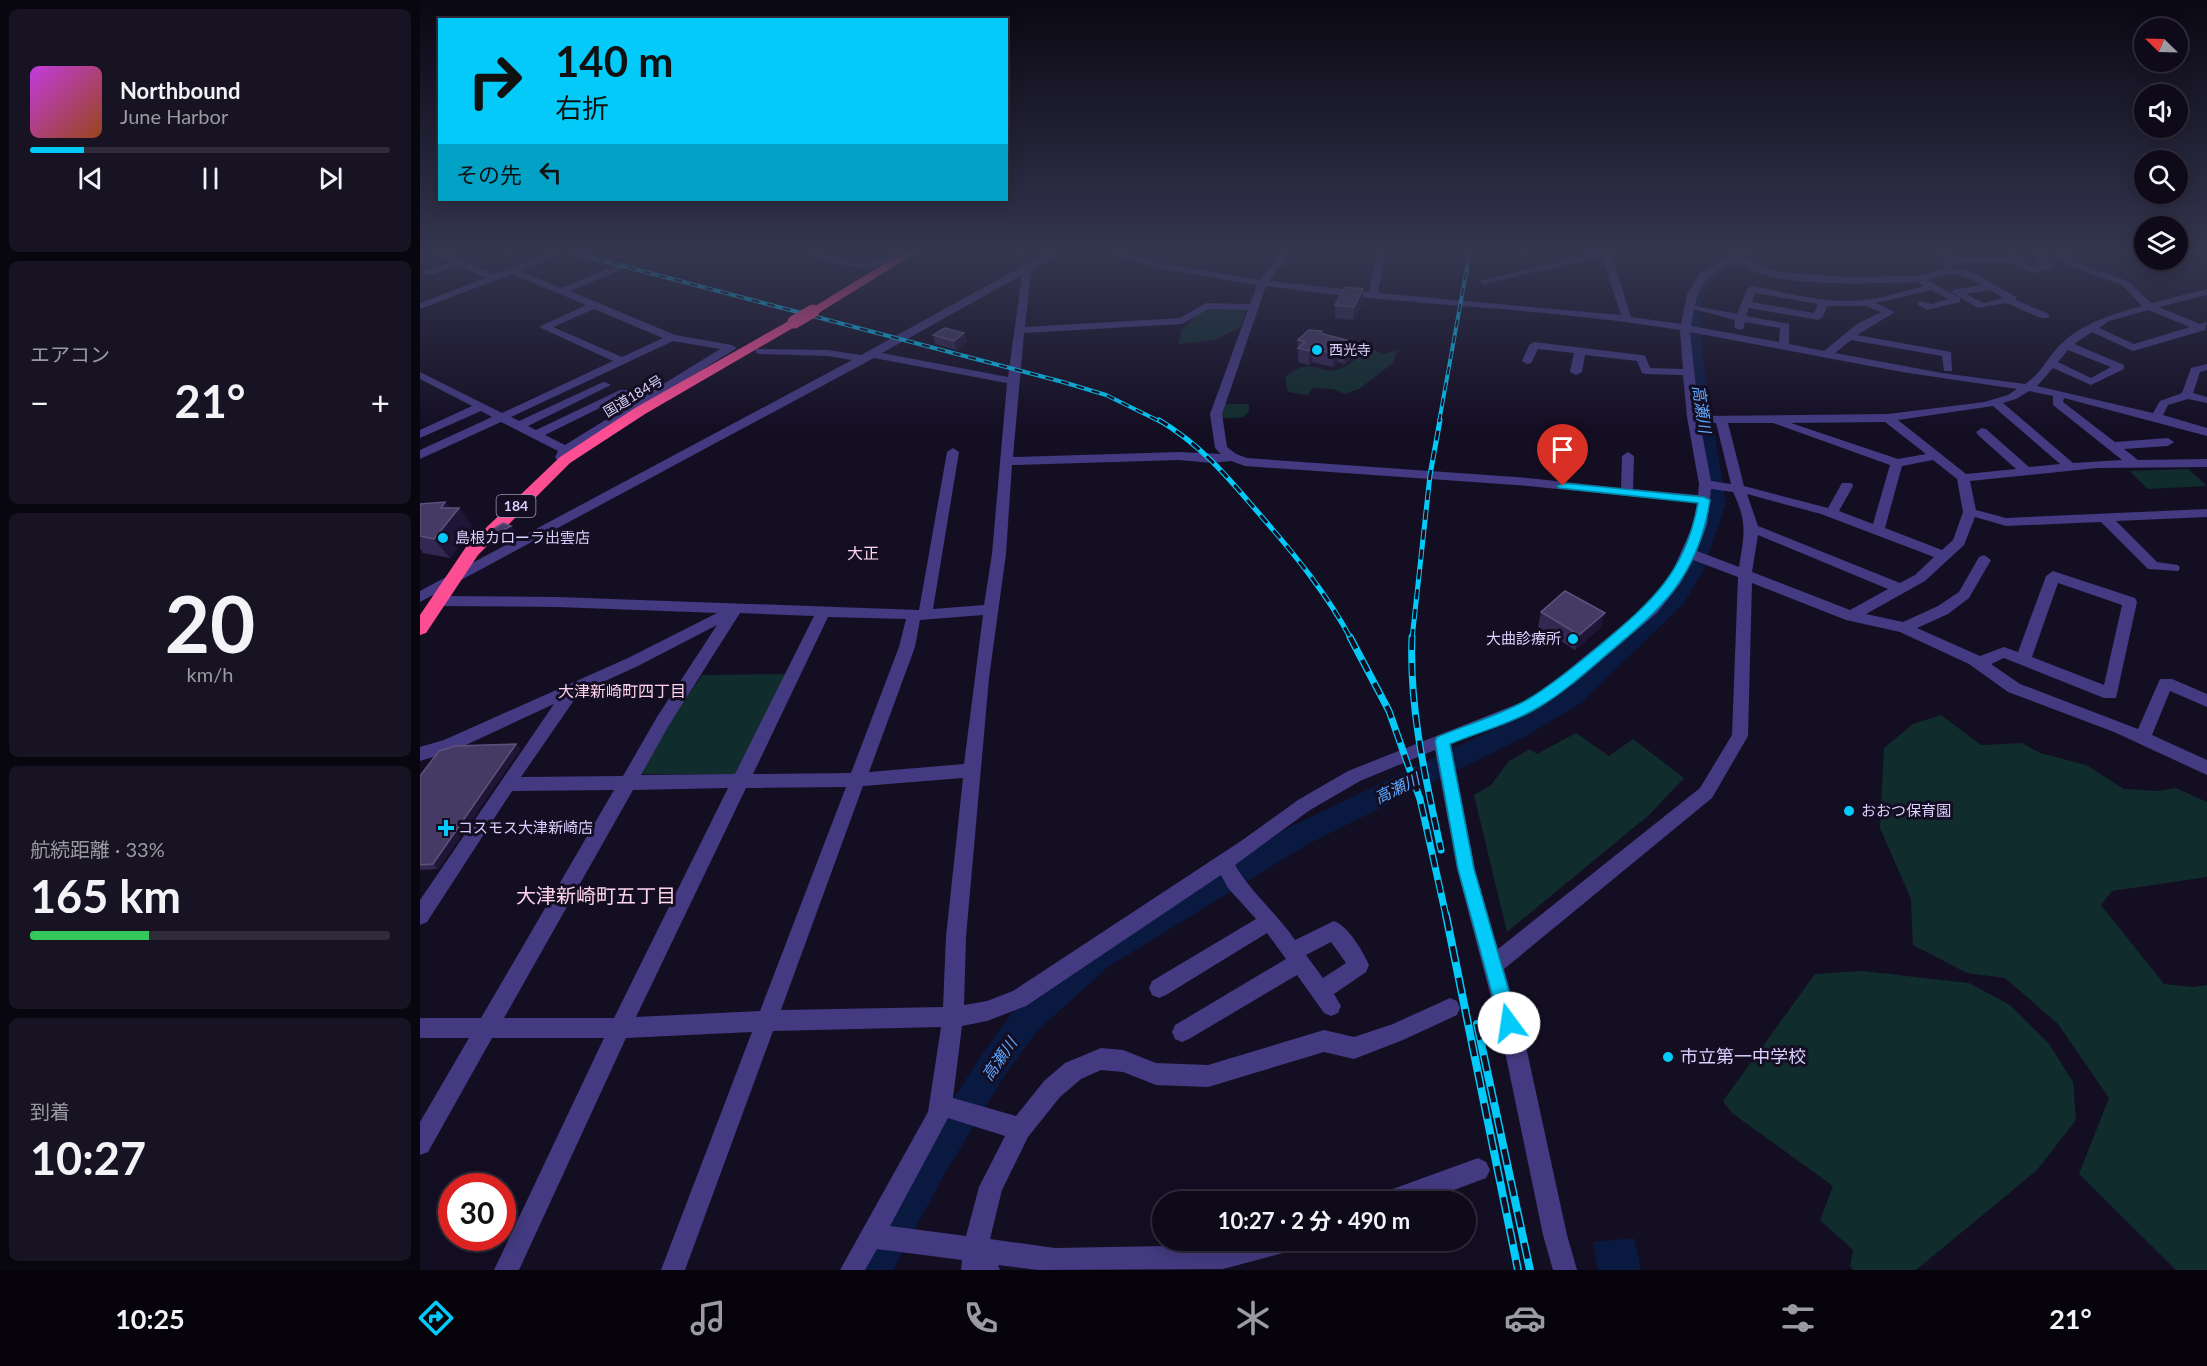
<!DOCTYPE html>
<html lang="ja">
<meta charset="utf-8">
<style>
:root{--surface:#0f0a1a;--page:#181323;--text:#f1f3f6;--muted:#9b9aa2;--line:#2f2b39;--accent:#03caf8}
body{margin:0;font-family:Lato,"Noto Sans JP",sans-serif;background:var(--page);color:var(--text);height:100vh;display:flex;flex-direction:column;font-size:22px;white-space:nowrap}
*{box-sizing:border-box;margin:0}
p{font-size:20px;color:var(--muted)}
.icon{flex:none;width:33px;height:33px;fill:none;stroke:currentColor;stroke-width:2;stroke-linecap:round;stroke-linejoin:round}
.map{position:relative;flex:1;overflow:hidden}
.side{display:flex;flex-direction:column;gap:9px;padding:9px;background:#08060e;width:420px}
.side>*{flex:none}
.hud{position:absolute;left:18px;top:18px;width:570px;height:183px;border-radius:0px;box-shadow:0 3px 15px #0003,0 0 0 2px var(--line);background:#03caf8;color:#111;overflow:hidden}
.needle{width:39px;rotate:293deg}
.controls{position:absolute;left:1714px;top:18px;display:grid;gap:12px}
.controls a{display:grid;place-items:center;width:54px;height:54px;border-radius:50%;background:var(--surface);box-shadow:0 3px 15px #0003,0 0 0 2px var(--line);font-size:30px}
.speed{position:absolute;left:18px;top:1173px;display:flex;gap:12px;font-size:30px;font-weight:700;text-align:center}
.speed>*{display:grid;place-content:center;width:78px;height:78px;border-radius:50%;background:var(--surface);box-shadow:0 3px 15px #0003,0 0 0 2px var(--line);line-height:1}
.speed .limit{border:9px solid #d22;background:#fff;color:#111}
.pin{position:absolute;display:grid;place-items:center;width:51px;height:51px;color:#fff;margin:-62px -26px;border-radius:50% 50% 50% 0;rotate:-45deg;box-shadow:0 0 6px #0007}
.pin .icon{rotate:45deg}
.me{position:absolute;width:66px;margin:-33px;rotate:346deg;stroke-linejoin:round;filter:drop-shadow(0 0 4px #0008)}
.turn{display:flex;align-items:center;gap:21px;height:126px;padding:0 18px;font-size:27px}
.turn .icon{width:78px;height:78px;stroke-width:2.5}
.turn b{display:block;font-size:42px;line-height:51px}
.then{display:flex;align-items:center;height:57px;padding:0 18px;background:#0003;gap:12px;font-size:22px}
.big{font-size:45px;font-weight:700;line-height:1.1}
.side .widget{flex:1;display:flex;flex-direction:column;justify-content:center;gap:9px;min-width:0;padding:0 21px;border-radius:9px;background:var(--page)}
.side .dial{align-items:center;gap:0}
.dial b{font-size:78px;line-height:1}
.song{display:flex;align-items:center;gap:18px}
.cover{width:72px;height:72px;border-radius:9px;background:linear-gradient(135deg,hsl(290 70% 55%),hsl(20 70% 35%))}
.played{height:6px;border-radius:3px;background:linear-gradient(90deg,var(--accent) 15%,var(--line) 15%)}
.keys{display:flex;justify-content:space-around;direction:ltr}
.heat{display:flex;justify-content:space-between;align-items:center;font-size:33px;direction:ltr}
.charge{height:9px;border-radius:4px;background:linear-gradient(90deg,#34c759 33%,var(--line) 0)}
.trip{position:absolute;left:732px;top:1191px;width:324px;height:60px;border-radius:30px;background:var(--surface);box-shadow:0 3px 15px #0003,0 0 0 2px var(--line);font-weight:700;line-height:60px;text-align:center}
.dock{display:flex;height:96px;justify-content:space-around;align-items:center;background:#06040a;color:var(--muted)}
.dock .icon{width:42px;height:42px}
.dock .on{color:var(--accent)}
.dock b{font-size:27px;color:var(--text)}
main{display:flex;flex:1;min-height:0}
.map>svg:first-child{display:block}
.green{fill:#112c2d}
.water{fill:#0a1940}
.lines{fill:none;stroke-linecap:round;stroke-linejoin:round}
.river{fill:#0a1940;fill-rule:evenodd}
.minor{fill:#433a81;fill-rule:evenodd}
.highway{fill:#fd4e93;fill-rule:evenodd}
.rail-far3-casing{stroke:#03caf8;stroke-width:4}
.rail-far2-casing{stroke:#03caf8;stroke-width:5}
.rail-far1-casing{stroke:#03caf8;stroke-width:7}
.rail-casing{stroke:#03caf8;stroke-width:8}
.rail-far3{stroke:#140e23;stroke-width:2;stroke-dasharray:8;stroke-linecap:butt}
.rail-far2{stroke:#140e23;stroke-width:3;stroke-dasharray:10;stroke-linecap:butt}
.rail-far1{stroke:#140e23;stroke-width:4.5;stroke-dasharray:13;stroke-linecap:butt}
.rail{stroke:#140e23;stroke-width:5;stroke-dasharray:16;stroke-linecap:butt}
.highway-bridge{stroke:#fd4e93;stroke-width:13}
.wall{fill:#332851}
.shaded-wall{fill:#1f1637}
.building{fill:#453a64;stroke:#5c527c;stroke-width:1.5}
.route{fill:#03caf8;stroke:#0283a1;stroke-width:1.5}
.poi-dot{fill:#03caf8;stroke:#140e23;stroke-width:2}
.labels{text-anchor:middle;stroke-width:6;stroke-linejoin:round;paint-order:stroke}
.far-poi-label{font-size:14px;fill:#dad1fe;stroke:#140e23;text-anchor:start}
.far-street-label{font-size:14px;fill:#dad1fe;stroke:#140e23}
.shield{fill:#140e23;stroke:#9f96bc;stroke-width:1.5}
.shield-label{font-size:14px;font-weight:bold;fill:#dad1fe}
.poi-label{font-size:15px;fill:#dad1fe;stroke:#140e23;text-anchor:start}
.water-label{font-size:16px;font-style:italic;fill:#60a7fd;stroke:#140e23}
.neighbourhood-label{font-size:16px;fill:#fed3eb;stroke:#140e23}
.near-poi-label{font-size:18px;fill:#dad1fe;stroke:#140e23;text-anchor:start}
.near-neighbourhood-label{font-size:20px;fill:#fed3eb;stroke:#140e23}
</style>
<main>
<section class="side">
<div class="widget">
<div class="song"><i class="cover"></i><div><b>Northbound</b><p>June Harbor</p></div></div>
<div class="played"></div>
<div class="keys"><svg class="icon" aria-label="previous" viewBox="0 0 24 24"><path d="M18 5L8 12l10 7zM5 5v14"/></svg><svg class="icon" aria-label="pause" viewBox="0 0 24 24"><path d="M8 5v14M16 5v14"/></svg><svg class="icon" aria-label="next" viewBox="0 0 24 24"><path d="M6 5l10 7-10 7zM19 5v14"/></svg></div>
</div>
<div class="widget"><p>エアコン</p>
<div class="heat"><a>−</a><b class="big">21°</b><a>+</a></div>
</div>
<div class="widget dial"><b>20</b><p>km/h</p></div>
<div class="widget"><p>航続距離 · 33%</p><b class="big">165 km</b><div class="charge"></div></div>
<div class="widget"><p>到着</p><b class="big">10:27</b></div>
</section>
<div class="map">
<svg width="1787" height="1270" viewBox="0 0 1787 1270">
<rect width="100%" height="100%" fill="#140e23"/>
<g class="green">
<path d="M785 307H827L821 327 794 340 758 344 762 330Z"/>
<path d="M952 349 964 354 977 350 973 363 939 389 924 394 913 389 893 388 888 395 868 392 865 377C894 354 898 376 920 369 931 365 940 354 952 349Z"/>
<path d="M803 404H829V411L824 417 800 419Z"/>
<path d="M1768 469 1787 486 1728 489 1709 471Z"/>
<path d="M366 674 318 774H219L252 718 282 675Z"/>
<path d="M1521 715 1561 745 1602 743 1620 753 1666 765 1704 789 1738 791 1756 788 1787 802V877L1692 891 1681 905 1744 984 1773 987 1787 985V1270H1756L1659 1174 1689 1098 1638 1024 1585 978 1547 973 1493 945 1491 899 1460 828 1464 748 1493 724Z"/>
<path d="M1156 733 1189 756 1213 739 1264 778 1229 815 1087 932 1054 795 1071 785 1089 761 1110 749 1117 754Z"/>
<path d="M1442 971 1549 983 1590 1005 1629 1044 1653 1082 1656 1120 1617 1170 1496 1270H1433L1430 1266 1433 1250 1400 1220 1413 1186 1312 1113 1303 1101 1395 974Z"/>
</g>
<path class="water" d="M1214 1238 1221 1270H1178L1173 1242Z"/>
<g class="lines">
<path class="river" d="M1325 251H1344L1301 273 1291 282 1281 303V346L1306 504 1282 573 1264 603 1161 703 1108 735 888 844 688 967 616 1032 583 1078 525 1173 473 1270H435L501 1149 561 1056 594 1010 666 947 868 828 1090 721 1145 691 1248 593 1260 573 1286 504 1265 346 1267 303 1278 280 1291 267Z"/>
<g class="minor">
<path d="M9 251H22L73 274 132 251H146L100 271 141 288 195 266H201V270L150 291 255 335 312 345 317 348 150 452 145 460H137L135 457 138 451 81 422 0 459V450L72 417 61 411 0 438V430L52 406 0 379V372L82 413 193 361 119 327 166 305 92 274 0 309V303L65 278 38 265 11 275H5V271L30 262ZM174 309 243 338 202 357 133 327ZM253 341 300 349 145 445 125 435 208 394V390H200L116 430 108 426 191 385 185 382 181 383 99 421 91 417Z"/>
<path d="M394 251H406L402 254C419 259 442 267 459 260 469 256 473 251 485 251 455 277 426 266 391 257L389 255Z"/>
<path d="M630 251H642L611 270 605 327 760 318 786 303 830 304 837 285 744 269 676 251H693L744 264 840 280 863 251H872L849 281 949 292 956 251H966L958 293 1201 315 1182 257 1064 284 1059 281 1181 251H1190L1211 317 1261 324 1267 294 1281 272 1321 251H1333L1323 258 1360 272 1429 277 1499 276 1523 268 1527 262 1515 251H1525L1532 257H1590L1587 251H1596L1604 264 1614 267 1621 266 1610 251H1619L1632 267 1630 269 1614 273 1597 268 1593 263H1536L1531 269 1549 270 1596 297V300L1629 314V318H1621L1586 303 1558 308 1531 292 1536 289 1562 285C1541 273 1532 271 1507 280L1540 298V302L1507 310 1498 305V301L1512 304 1528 299 1511 290 1456 303 1475 312 1437 335 1531 352 1532 371H1524L1522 356 1431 340 1415 353 1522 373 1605 384C1622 373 1628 356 1642 343 1665 322 1693 314 1722 306L1702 285 1649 266 1629 251H1640L1655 262 1708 281 1731 303 1787 289V295L1739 307 1780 324 1787 322 1785 330 1713 351 1672 332 1654 344 1704 365V369L1671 385 1633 368 1617 386 1733 413 1740 401 1762 393 1771 368 1787 364V370L1780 372 1773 393 1787 397V403L1768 399 1748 405 1743 415 1787 428V436L1644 398 1643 402 1695 442 1748 438 1754 442 1748 446 1704 449 1718 460 1787 459V467L1677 468 1550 481 1556 510 1586 518 1787 509V517L1696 521 1737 562 1758 565 1760 568 1758 571 1728 569 1681 522 1586 526 1555 517 1544 545 1505 581 1446 614 1483 622 1518 606 1539 592 1559 557 1564 555 1571 560 1549 598 1528 614 1497 628 1560 656 1584 647 1598 652 1626 576 1633 571 1715 598 1717 602 1696 698H1684L1584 658 1571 664 1600 684 1718 729 1740 679H1752L1787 694V707L1750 691 1732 735 1787 760V775L1694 732 1588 692 1549 664 1480 632 1426 620 1332 583 1328 736 1292 798 1084 969 1105 1042 1147 1235 1157 1270H1133L1123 1235 1083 1042 1037 869 1015 750 940 781 890 810 815 865C831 892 857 914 875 940L914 921C928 926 943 951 949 965L946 972 914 994 921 1006 918 1013 911 1016 904 1013 877 975 769 1039 762 1042 755 1039 752 1032 755 1025 866 959 847 933 746 995 739 998 732 995 729 988 732 981 836 919 808 888 801 875 606 1006 567 1021 542 1026 533 1098 596 1116 624 1081 645 1063 681 1048 703 1050 736 1063 788 1065 904 1030 934 1037 973 1024 1030 998 1037 1001 1040 1008 1037 1015 983 1040 934 1059 904 1052 788 1087 736 1085 703 1072 681 1070 661 1079 640 1097 608 1137 582 1190 570 1239 635 1248 803 1245 820 1240H881L878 1249 803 1269 618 1270 578 1265 580 1270H541L542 1260 457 1249 445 1270H420L508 1112 521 1027 353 1031 265 1270H241L332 1032 206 1038 99 1270H74L184 1038H72L8 1152 0 1155V1122L49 1038H0V1018H61L194 790 92 791 7 922 0 925V900L134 704 35 750 0 761V747L24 740 208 658 297 613 137 607 17 606 10 601 17 596 137 597 499 610 527 452 533 448 539 452 513 609 564 605 572 554 587 383 454 358 0 602V591L432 360 408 356 340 354 336 353V349L408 350 441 355ZM1315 262C1325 266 1335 272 1345 275 1388 287 1453 283 1498 282L1504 286C1484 291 1464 298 1444 300 1407 304 1368 293 1332 286L1327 289 1317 314 1275 306C1280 278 1292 274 1315 262ZM602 275 588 377 462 353ZM846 286C983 306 1123 307 1260 330L1263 369 1230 368 1225 356 1221 355 1114 342 1109 345 1102 361 1107 364 1111 363 1118 349 1154 353 1150 372 1156 375 1162 372 1165 355 1217 361 1222 373 1226 374 1263 375 1267 417 1279 484 1278 495 1213 489 1214 456 1208 452 1202 456 1201 488 1108 478 827 458 816 454 807 447 802 414ZM1570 290 1583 298 1563 303 1546 294ZM1335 293 1398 304 1394 313 1332 302ZM1407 306H1445L1461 312 1437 324 1404 351 1369 344V324L1326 316 1329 308 1398 320 1403 317ZM788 309 828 310 790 414 795 448 801 454 759 452 593 457 604 333 762 324ZM1274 309 1315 320 1314 327 1319 330 1323 329 1325 322 1360 328 1359 342 1271 326ZM1728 310 1770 327 1714 344 1679 328 1689 321ZM1270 332 1482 372 1597 389 1588 395 1564 402 1468 414 1279 416ZM1648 350 1691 367 1671 378 1638 362ZM1609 391 1633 396V405L1702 460 1653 463 1583 403 1596 399ZM1573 406 1640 464 1609 467 1566 429 1562 428 1556 432 1558 435 1596 469 1546 474 1478 420ZM1465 422 1506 454 1478 459 1371 423ZM1280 423H1296L1311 484 1291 481ZM1308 423H1353L1470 465 1453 524 1419 511 1433 486 1432 483H1422L1408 508 1324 486ZM759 460 792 463 811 461 825 466 1108 486 1277 503 1273 525 1249 579 1227 605 1142 675 1107 700 928 771 878 800 821 841 593 991 567 1001 544 1005 546 937 569 678 586 554 592 465ZM1513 460 1537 479 1543 512 1533 540 1522 550 1465 528 1482 466ZM1291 489 1313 492C1328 523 1324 535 1319 567L1277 551 1287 525ZM1327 494 1401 514 1514 557 1495 575 1480 583 1338 526ZM1338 535 1468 589 1430 610 1332 572ZM1273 560 1318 577 1312 735 1280 788 1078 949 1055 869 1031 744 1119 708 1154 683 1237 613 1260 584ZM1638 583 1702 605 1684 685 1612 657ZM320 613 394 616 315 774 221 775 249 725ZM563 615 544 764 449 772 495 647 500 620ZM408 617 486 619 479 647 431 773 333 774ZM297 625 237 717 203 776 101 777 159 693 218 666ZM543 778 526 937 523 1007 361 1010 443 786ZM426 787 340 1011 216 1017 326 788ZM308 788 194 1018H84L213 790ZM911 942 926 963 903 978 886 955ZM528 1118 585 1136 559 1187 546 1236 470 1226Z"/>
<path d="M1058 1158 1066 1162 1070 1170 1066 1178 1002 1202H955L959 1194Z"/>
</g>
<g class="highway">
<path d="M485 251H499L397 314H389L387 311Z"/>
<path d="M374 318 380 322 378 325 225 414 150 463 58 555 6 633 0 635V615L46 547 140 457 215 408Z"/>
</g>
<g class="rail-far3-casing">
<g id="rail-far3">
<path d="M146 251 643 382 686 395 741 422"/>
<path d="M1019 422 1050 251"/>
</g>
</g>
<g class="rail-far2-casing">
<g id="rail-far2">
<path d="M739 420C784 447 808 478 842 517 875 555 907 594 931 639"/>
<path d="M992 639 1010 475 1020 420"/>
</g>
</g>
<g class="rail-far1-casing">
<g id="rail-far1">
<path d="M930 637 969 711 1000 799 1026 916"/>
<path d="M992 637C989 710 1006 780 1021 850"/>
</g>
</g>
<g class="rail-casing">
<g id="rail">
<path d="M1026 915 1098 1270"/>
<path d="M1057 1024 1110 1270"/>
</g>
</g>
<use href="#rail-far3" class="rail-far3"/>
<use href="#rail-far2" class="rail-far2"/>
<use href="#rail-far1" class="rail-far1"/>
<use href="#rail" class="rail"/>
<path class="highway-bridge" d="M374 322 393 311"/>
</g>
<g class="wall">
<path d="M943 289V302L933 320 915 318V305Z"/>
<path d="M902 331V334L933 355 925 364 918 362 913 367 892 362 889 365 878 362V340Z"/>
<path d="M544 333 547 342 537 350 515 344 513 335Z"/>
<path d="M25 502 30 508H39L53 527 30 558 3 553 0 549V504Z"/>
<path d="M91 526 98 536 83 544 77 540 70 531Z"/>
<path d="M1121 612 1181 627 1155 650 1118 627Z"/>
<path d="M96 744 100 749 18 869 0 870V776Z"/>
</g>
<g class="shaded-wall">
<path d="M943 289V302L933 320 934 307Z"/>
<path d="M544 333 547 342 537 350 534 341Z"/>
<path d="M933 342V355L925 364V350Z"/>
<path d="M892 348V362L889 365V351Z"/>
<path d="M918 348V362L913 367V354Z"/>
<path d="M25 502 34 513 39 508 53 527 30 558 14 539 21 508Z"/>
<path d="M91 526 98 536 83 544 76 534Z"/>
<path d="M1185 613 1181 627 1155 650 1159 635Z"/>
<path d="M96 744 100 749 18 869 13 864Z"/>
</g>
<g class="building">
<path d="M925 287 943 289 934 307 915 305Z"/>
<path d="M525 328 544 333 534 341 513 335Z"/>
<path d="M889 330 902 331 900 333 933 342 925 350 918 348 913 354 892 348 889 351 878 348 885 342 878 340Z"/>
<path d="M25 502 21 508H39L14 539 0 536V504Z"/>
<path d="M83 523 91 526 76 534 70 531Z"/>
<path d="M1145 591 1185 613 1159 635 1121 612Z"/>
<path d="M96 744 13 864 0 865V776L19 751 35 746Z"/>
</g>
<linearGradient id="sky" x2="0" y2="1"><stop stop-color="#0b0813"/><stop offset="0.59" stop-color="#343650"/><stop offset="1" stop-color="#343650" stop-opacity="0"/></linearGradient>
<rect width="1787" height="429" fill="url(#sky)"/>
<path class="route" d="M1143 483 1284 497 1290 500C1278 578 1242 608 1185 656 1164 674 1143 693 1119 707 1093 723 1059 732 1030 744L1054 869 1098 1023 1096 1029 1089 1032 1082 1029 1080 1023 1038 869 1015 741 1017 737C1045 725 1084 714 1110 698 1135 683 1157 664 1179 646 1231 602 1265 574 1278 503L1139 488 1137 486Z"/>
<g class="poi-dot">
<circle cx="897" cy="350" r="6"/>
<circle cx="23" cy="538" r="6"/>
<circle cx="1153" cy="639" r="6"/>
<circle cx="1429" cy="811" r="6"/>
<path d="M23 819h6v6h6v6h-6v6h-6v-6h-6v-6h6z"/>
<circle cx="1248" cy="1057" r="6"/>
</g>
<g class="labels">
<g class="far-poi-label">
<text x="909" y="355">西光寺</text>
</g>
<g class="far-street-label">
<text transform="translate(213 396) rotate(-31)" y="5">国道184号</text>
</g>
<rect class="shield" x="76.5" y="495" width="39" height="22" rx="4.5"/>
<g class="shield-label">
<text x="96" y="511">184</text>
</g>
<g class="poi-label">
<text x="35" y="543">島根カローラ出雲店</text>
<text x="1141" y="644" text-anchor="end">大曲診療所</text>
<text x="1441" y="816">おおつ保育園</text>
<text x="38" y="833">コスモス大津新崎店</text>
</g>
<g class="water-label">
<text transform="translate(1282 409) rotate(82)" y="6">高瀬川</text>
<text transform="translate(977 788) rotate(-26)" y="6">高瀬川</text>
<text transform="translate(579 1059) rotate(-55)" y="6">高瀬川</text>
</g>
<g class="neighbourhood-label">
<text x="443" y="559">大正</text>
<text x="202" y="697">大津新崎町四丁目</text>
</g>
<g class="near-poi-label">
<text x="1260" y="1063">市立第一中学校</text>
</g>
<g class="near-neighbourhood-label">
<text x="176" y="903">大津新崎町五丁目</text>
</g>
</g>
</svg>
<div class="controls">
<a><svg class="needle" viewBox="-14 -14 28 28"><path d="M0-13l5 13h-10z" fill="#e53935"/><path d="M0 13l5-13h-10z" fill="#9b9aa2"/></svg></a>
<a><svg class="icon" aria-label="sound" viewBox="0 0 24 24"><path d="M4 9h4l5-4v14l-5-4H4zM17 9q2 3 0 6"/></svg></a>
<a><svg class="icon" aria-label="search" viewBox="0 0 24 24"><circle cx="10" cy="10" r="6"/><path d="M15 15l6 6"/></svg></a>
<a><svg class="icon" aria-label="layers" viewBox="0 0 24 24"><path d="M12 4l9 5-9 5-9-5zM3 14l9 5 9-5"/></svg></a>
</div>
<div class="speed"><div class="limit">30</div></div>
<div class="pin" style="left:1143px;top:486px;background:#d93025"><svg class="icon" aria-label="arrive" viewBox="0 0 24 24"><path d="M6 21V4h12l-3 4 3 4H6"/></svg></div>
<svg class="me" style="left:1089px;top:1023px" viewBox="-20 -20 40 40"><circle r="19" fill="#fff"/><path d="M0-13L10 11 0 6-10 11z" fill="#03caf8"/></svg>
<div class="trip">10:27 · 2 分 · 490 m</div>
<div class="hud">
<div class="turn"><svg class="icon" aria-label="right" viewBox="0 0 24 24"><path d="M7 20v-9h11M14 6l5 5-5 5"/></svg><div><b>140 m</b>右折</div></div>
<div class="then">その先<svg class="icon" aria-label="left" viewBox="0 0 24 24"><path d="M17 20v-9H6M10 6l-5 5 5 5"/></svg></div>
</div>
</div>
</main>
<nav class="dock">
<b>10:25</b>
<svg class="icon on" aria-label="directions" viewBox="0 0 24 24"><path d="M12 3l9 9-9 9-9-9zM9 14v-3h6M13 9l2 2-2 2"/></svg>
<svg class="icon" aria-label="music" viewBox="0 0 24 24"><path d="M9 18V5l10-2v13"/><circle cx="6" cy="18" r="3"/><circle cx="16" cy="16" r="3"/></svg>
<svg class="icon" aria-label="phone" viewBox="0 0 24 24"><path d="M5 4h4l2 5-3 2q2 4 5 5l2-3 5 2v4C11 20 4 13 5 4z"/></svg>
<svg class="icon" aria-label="climate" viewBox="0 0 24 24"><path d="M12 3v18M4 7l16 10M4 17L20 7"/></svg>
<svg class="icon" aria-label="car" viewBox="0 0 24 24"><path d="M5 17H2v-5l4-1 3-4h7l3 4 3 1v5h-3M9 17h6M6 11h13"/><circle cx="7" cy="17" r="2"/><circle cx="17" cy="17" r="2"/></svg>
<svg class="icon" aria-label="filters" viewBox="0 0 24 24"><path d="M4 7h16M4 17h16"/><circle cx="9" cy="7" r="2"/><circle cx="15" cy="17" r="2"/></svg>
<b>21°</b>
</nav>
